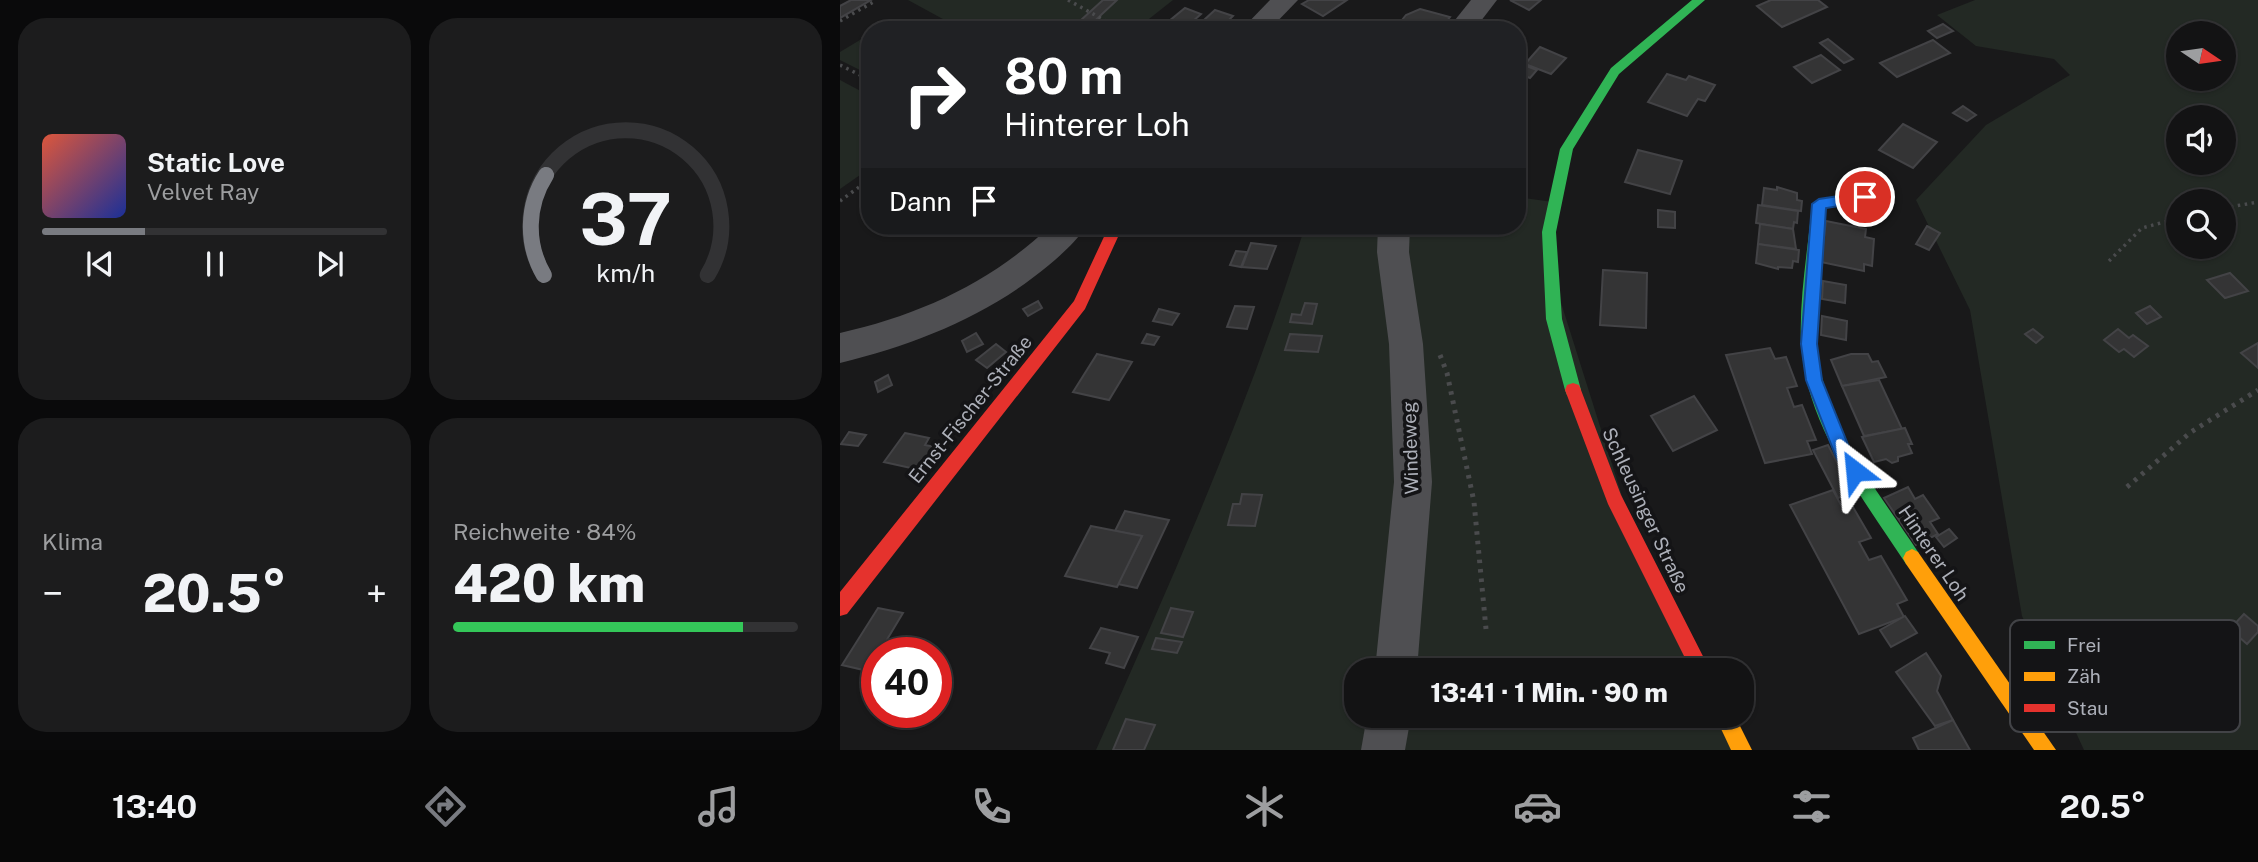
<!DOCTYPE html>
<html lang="de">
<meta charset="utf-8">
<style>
:root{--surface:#131314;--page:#1c1c1d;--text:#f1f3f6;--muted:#9d9ea0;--line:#323234;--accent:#797b81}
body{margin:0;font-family:"Public Sans",sans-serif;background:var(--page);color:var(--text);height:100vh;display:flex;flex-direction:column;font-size:26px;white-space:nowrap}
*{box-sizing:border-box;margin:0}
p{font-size:23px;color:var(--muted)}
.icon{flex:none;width:38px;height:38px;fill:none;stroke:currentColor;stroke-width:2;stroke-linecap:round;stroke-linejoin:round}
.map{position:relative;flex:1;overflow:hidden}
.details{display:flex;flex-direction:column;gap:18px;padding:18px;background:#0a0a0b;width:840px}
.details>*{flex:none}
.guide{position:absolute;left:21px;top:21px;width:665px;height:214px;border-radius:28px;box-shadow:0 2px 5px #0004,0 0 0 2px var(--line);background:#202124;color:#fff;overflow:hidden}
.needle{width:46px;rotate:103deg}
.fabs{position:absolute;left:1326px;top:21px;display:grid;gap:14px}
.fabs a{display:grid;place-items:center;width:70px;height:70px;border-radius:50%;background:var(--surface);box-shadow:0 2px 5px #0004,0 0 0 2px var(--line);font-size:35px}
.speed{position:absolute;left:21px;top:637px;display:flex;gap:14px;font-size:35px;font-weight:700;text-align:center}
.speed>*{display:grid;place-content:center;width:91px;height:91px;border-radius:50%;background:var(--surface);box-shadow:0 2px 5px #0004,0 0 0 2px var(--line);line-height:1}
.speed .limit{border:10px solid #d22;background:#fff;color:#111}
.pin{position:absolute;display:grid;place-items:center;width:60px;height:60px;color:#fff;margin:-30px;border:4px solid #fff;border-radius:50%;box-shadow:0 2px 7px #0007}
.me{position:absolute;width:77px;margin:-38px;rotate:331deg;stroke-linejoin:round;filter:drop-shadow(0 0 5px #0008)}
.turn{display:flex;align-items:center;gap:24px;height:147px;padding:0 28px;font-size:32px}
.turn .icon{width:91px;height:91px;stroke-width:2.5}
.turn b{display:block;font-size:49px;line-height:60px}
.then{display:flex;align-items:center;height:66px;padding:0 28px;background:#0003;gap:14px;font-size:26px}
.big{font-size:52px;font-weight:800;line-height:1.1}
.details .card{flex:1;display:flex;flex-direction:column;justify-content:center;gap:10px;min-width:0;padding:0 24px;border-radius:28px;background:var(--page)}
.details .dial{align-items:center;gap:0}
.dial svg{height:182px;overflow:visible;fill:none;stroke:var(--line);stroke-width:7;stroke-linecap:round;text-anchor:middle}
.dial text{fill:var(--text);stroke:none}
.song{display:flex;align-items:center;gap:21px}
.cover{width:84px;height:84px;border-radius:10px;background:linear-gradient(135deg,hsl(10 70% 55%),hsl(230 70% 35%))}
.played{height:7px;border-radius:4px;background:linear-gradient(90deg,var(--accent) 30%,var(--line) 30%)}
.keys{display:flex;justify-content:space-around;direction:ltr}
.heat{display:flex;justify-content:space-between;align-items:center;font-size:38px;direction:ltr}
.charge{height:10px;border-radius:5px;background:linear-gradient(90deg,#34c759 84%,var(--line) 0)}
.details .tiles{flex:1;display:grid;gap:18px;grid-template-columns:repeat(2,1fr)}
.trip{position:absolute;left:504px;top:658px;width:410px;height:70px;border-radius:28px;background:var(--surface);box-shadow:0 2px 5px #0004,0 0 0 2px var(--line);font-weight:800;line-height:70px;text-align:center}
.tabs{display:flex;height:112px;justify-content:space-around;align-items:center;background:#080808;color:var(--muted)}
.tabs .icon{width:49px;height:49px}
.tabs .on{color:var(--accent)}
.tabs b{font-size:32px;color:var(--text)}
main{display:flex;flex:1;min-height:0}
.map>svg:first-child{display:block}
.green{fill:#232924;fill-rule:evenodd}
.building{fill:#343435;stroke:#434346;stroke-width:2}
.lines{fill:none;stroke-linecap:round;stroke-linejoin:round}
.path-far1{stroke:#4a4b4d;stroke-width:3.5;stroke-dasharray:2.5 4.5;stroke-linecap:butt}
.path{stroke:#4a4b4d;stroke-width:5;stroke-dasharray:3.5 6;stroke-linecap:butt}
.street{fill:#4f4f52;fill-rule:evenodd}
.fast{fill:#30b455;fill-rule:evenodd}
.slow{fill:#ff9f0a;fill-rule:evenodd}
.jam{fill:#e5322d;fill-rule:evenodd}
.route{fill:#1a73e8;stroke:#114b97;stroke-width:2}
.labels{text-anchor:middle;stroke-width:7;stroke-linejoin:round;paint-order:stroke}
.street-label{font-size:19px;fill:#adb0b9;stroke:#141416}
.key{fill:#141416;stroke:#424347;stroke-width:2}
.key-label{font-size:19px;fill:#adb0b9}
</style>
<main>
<section class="details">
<div class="tiles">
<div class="card">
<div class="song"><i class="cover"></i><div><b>Static Love</b><p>Velvet Ray</p></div></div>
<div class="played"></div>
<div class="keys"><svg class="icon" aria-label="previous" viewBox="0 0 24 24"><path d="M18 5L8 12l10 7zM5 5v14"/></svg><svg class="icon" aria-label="pause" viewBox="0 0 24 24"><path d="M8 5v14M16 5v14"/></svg><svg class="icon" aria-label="next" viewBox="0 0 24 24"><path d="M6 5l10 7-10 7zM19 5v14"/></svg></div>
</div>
<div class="card dial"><svg viewBox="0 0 100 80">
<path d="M14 69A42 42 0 1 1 86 69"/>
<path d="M14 69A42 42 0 0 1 15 25" stroke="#797b81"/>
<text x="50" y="56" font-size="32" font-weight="700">37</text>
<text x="50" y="72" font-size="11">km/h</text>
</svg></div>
<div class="card"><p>Klima</p>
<div class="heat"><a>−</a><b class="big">20.5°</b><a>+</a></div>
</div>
<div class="card"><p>Reichweite · 84%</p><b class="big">420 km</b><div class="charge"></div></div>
</div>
</section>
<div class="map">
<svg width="1418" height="750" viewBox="0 0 1418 750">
<rect width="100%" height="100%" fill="#19191a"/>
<g class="green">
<path d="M68 0H333L295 30H123Z"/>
<path d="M1135 0H1418V750H1244L1182 616 1130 310 1076 200 1146 125 1230 75 1214 59 1136 46 1097 15ZM1339 33H1384V79H1339ZM1339 117H1384V163H1339ZM1339 201H1384V247H1339Z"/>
<path d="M30 34V75L0 60V52Z"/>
<path d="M0 80 30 96V168L0 189Z"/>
<path d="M677 197 713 202 706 255 800 553 861 670H516V716H885L902 750H256C332 579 410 405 465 226H677Z"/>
</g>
<g class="building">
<path d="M11 0H31L0 18V6Z"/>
<path d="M263 0H277L245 30H230Z"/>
<path d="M469 0H507L483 16 462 4Z"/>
<path d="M670 0H701L689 10Z"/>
<path d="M931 0H978L987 7 942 27 917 6Z"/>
<path d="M345 8 361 14 343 30 323 26Z"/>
<path d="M580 9 610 17 600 30H554L566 15Z"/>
<path d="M375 10 393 16 379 30H353Z"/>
<path d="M453 21 470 30H441Z"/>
<path d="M1103 24 1113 31 1097 38 1088 31Z"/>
<path d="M988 39 1013 59 1004 63 980 43Z"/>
<path d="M1093 40 1110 53 1057 77 1040 63Z"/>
<path d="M700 47 726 58 711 74 685 64Z"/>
<path d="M981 55 1000 70 972 83 954 67Z"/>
<path d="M681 64 697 70 690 78 677 73Z"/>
<path d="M827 74 846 80 849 76 875 85 865 101 858 99 847 116 808 102Z"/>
<path d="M1123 106 1136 115 1127 121 1113 113Z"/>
<path d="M1063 124 1097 142 1073 168 1039 150Z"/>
<path d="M798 150 842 161 830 194 785 182Z"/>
<path d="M937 187 957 193V200L962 201 961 211 922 205 924 188 937 190Z"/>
<path d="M918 205 958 211 957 223 954 222 953 229 916 223Z"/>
<path d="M818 210 835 212V228L818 227Z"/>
<path d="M986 221 1026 229 1025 237 1034 239 1032 266 1024 264V271L981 262Z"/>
<path d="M920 224 953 229 956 249 918 244Z"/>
<path d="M1087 226 1100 233 1089 250 1076 244Z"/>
<path d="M411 243 436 246 427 269 402 267Z"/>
<path d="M918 244 959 250 958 262 953 261 952 268 938 267V269L916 263Z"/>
<path d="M396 251 407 252 401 267 390 265Z"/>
<path d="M763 270 807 273 806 328 760 325Z"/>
<path d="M1390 273 1408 291 1385 298 1367 280Z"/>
<path d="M983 281 1006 285 1005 303 982 299Z"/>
<path d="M198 301 202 308 188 316 183 309Z"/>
<path d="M465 303 477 304 472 324 450 322 452 314 461 315Z"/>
<path d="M395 306 414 307 407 329 387 327Z"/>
<path d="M1310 306 1321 317 1307 324 1296 313Z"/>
<path d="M319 309 339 314 332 325 313 321Z"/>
<path d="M982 316 1007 321 1006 340 981 335Z"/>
<path d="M1193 329 1203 337 1196 343 1185 334Z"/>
<path d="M1278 329 1289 338 1293 335 1308 346 1294 357 1284 349 1279 352 1264 340Z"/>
<path d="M136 333 143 344 127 352 122 341Z"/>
<path d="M307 334 319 337 314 345 302 343Z"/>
<path d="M450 334 482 336 478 352 445 350Z"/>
<path d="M1418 343V368L1401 353Z"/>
<path d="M156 344 166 352 147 368 136 360Z"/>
<path d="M930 348 935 359 946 357 957 386 947 388 954 407 962 405 976 440 967 441 972 454 925 463 886 355Z"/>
<path d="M257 354 292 362 269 400 233 392Z"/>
<path d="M1011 354H1028L1032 362 1038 361 1046 377 1002 386 991 360Z"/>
<path d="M48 375 52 385 38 392 35 382Z"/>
<path d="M1039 380 1062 429 1024 436 1002 386Z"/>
<path d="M854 396 877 430 833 451 811 416Z"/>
<path d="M1065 428 1072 444H1068L1072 453 1058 457V461L1052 463 1046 459 1034 462 1022 437Z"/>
<path d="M9 432 26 435 18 446 1 444Z"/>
<path d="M65 433 89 438 85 445 100 448 84 471 44 462Z"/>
<path d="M988 445 1013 493 998 498 973 450Z"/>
<path d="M1068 487 1075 499 1083 495 1099 518 1090 522 1098 534 1076 545 1044 498Z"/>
<path d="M993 490 1001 505 1010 502 1031 538 1019 542 1029 560 1041 556 1067 600 1057 604 1064 617 1019 634 950 505Z"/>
<path d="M402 494 422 495 415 526 388 525 393 504H400Z"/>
<path d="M285 511 329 520 297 588 278 584 302 536 275 531Z"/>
<path d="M251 526 302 536 277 587 225 576Z"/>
<path d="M1109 529 1117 538 1104 547 1096 537Z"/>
<path d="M38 608 63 613 28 671 2 665Z"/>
<path d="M331 608 353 612 343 637 321 633Z"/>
<path d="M1404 614 1418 626V632L1407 644 1390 629Z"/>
<path d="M1065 616 1077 633 1051 647 1040 630Z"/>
<path d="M261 628 298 637 284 668 266 663 270 653 250 648Z"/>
<path d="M316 638 342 642 337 653 312 649Z"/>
<path d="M1086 653 1101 676 1097 691 1113 720 1095 726 1056 672Z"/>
<path d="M286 719 315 725 304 750H273Z"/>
<path d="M1113 720 1130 750H1079L1073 738Z"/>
</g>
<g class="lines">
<g class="path-far1">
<path d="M228 0 273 25 266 30"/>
<path d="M0 21 35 1"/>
<path d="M0 65 30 80"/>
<path d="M0 201 30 179"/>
<path d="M1384 208 1418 202"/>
<path d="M1269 261 1302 228 1339 218"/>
</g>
<g class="path">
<path d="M600 355 607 373 634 502 646 629"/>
<path d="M1287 487 1351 432 1418 390"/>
</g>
<g class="street">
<path d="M430 0H458L429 30H401Z"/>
<path d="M631 0H657L634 30H607Z"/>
<path d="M210 226H246C237 241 222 254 209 265 148 316 76 344 0 363V333C79 315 151 283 210 226Z"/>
<path d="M538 226H570L569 252 583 344 592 482 577 670H535L554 482 549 344 537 252Z"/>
<path d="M527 716H571L565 750H521Z"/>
</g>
<g class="fast">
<path d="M852 0H865L779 74 733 149 716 232 722 319 741 390 739 395 733 397 727 395 725 390 706 319 702 232 720 149 771 68Z"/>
<path d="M1025 192 1032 197 1030 201 986 208C982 252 974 298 977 342 981 422 1036 488 1078 552L1081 558 1078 564 1072 567 1066 564C1022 497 966 426 961 343 959 297 968 250 972 204L979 199Z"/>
</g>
<g class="slow">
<path d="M1072 549 1078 552 1216 750H1194L1066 564 1063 558 1066 552Z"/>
<path d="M875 716H895L912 750H891Z"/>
</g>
<g class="jam">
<path d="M269 226H283L245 309 7 614 0 616V592L234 301Z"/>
<path d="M733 383 739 385 741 390 781 495 870 670H851L768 504 725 390 727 385Z"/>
</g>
</g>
<path class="route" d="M1025 192 1032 197 1030 201 986 208 977 344 982 380 1009 447 1024 471 1015 479 1009 477 996 457 966 380 961 344 972 204 979 199Z"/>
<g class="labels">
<g class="street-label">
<text transform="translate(130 409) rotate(-51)" y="7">Ernst-Fischer-Straße</text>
<text transform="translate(570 448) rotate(-92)" y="7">Windeweg</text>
<text transform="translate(806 510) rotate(65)" y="7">Schleusinger Straße</text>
<text transform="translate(1094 553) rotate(56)" y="7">Hinterer Loh</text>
</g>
</g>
<rect x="1170" y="620" width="230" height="112" rx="10" class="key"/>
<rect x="1184" y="641" width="31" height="8" fill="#30b455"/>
<rect x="1184" y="672" width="31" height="9" fill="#ff9f0a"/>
<rect x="1184" y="704" width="31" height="8" fill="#e5322d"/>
<g class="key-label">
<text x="1227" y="652">Frei</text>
<text x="1227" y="683">Zäh</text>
<text x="1227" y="715">Stau</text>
</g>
</svg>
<div class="fabs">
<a><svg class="needle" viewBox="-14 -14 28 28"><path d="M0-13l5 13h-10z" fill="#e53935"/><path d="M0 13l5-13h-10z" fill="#9d9ea0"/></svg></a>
<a><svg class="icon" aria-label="sound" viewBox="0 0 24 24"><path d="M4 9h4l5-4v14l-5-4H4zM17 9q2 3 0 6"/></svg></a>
<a><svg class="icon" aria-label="search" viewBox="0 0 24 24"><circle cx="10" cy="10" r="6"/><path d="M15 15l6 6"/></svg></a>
</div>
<div class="speed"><div class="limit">40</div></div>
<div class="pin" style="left:1025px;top:197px;background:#d93025"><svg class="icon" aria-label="arrive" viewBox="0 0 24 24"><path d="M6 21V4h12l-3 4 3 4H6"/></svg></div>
<svg class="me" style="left:1015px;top:471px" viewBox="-20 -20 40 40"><path d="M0-17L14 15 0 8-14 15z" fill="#1a73e8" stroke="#fff" stroke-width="4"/></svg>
<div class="trip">13:41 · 1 Min. · 90 m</div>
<div class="guide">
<div class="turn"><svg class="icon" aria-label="right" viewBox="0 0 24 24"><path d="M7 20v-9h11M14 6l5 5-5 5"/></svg><div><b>80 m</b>Hinterer Loh</div></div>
<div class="then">Dann<svg class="icon" aria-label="arrive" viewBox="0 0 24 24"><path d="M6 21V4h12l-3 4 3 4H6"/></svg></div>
</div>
</div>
</main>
<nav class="tabs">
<b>13:40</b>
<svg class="icon on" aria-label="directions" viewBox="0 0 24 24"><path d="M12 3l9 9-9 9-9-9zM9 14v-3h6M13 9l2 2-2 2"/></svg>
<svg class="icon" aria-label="music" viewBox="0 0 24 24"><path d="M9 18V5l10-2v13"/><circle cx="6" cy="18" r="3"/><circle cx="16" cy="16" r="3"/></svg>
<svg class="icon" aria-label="phone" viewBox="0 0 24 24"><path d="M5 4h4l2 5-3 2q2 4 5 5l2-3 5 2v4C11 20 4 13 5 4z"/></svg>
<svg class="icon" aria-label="climate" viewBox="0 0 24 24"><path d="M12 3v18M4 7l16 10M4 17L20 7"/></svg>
<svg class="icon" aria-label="car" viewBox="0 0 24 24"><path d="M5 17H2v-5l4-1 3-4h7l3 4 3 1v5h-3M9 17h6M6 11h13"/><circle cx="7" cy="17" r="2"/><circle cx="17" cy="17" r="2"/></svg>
<svg class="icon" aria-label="filters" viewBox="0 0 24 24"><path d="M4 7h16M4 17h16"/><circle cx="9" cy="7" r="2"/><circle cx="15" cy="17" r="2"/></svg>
<b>20.5°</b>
</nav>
